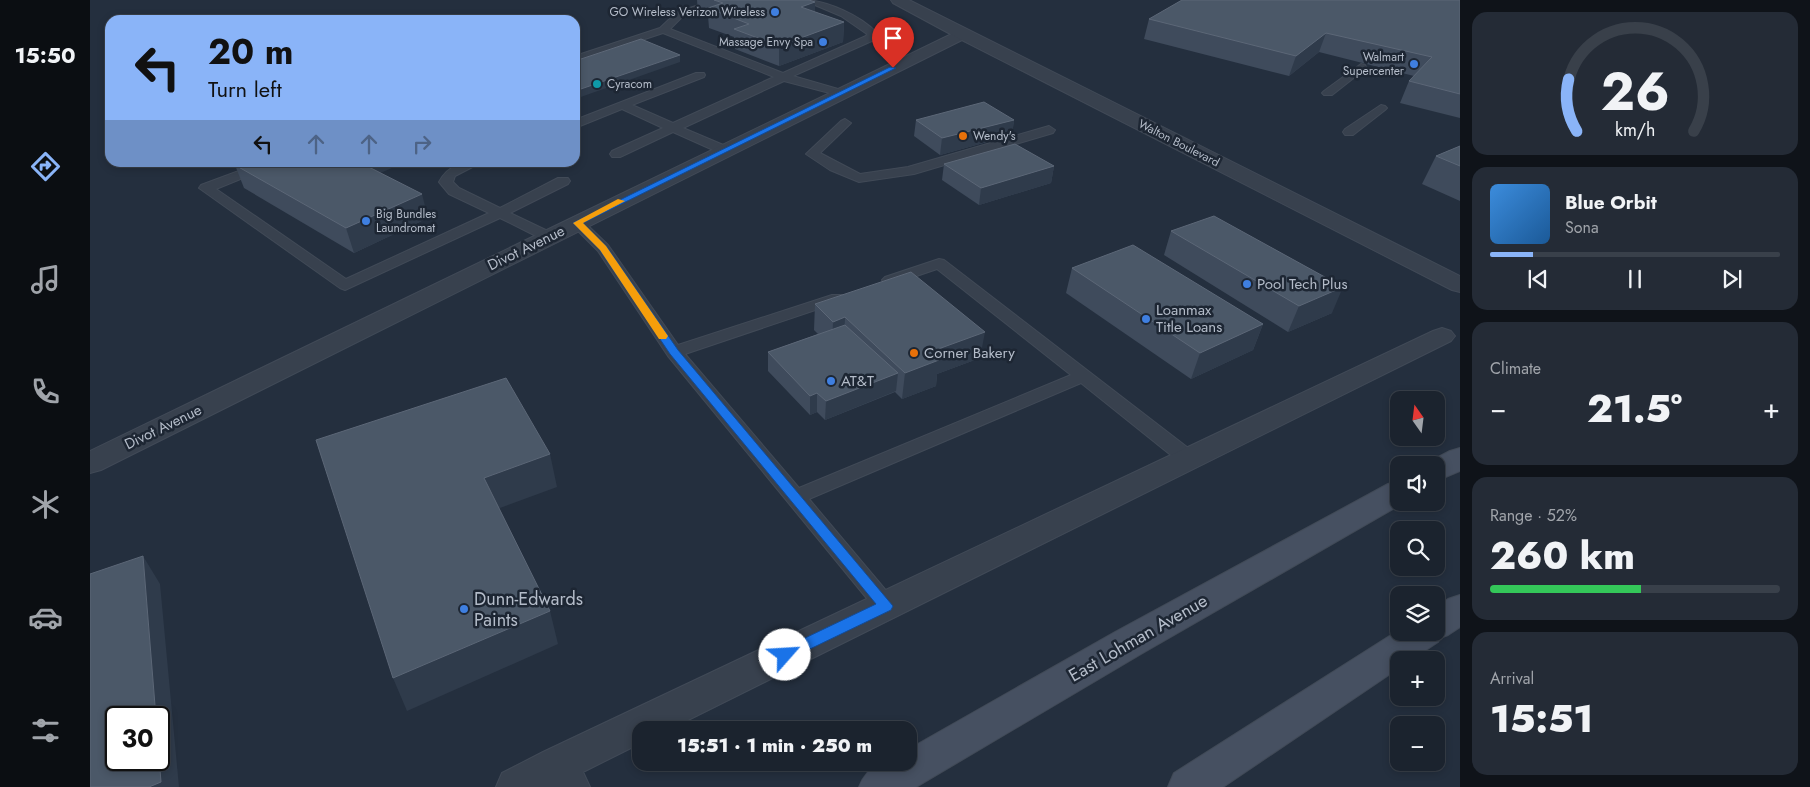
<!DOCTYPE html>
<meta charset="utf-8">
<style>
:root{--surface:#1b232e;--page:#242b36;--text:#f1f3f6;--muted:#a0a4aa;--line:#39404a;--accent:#8ab4f8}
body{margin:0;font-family:Jost,sans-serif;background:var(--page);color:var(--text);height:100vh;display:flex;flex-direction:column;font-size:19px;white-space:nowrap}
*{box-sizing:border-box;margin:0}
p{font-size:16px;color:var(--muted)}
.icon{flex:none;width:28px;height:28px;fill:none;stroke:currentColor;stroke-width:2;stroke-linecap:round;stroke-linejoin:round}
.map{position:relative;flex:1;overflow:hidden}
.side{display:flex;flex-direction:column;gap:12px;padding:12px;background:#0f1319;width:350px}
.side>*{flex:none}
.banner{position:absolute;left:15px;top:15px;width:475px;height:152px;border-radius:15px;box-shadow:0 2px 8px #0003,0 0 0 1px var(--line);background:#8ab4f8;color:#111;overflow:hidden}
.needle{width:32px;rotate:346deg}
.fabs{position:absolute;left:1300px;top:391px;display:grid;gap:10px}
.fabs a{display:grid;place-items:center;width:55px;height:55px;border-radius:10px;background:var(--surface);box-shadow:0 2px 8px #0003,0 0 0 1px var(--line);font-size:25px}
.speed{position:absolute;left:15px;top:706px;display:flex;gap:10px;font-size:25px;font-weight:700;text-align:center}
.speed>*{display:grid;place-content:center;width:65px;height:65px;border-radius:50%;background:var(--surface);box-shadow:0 2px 8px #0003,0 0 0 1px var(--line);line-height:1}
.speed .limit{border:2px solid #111;border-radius:8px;background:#fff;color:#111}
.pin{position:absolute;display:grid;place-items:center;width:42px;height:42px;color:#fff;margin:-51px -21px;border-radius:50% 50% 50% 0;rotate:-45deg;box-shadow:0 0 5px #0007}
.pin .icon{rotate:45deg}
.me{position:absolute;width:55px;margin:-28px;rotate:64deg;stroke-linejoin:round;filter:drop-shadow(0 0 4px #0008)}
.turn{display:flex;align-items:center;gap:18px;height:105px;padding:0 20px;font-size:22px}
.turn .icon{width:65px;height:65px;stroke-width:2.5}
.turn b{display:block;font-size:35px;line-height:42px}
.lanes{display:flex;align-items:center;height:48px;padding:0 20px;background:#0003;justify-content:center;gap:25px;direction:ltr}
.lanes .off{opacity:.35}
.big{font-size:38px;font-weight:800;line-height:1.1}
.side .widget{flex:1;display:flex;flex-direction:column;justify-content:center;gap:8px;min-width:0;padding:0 18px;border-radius:15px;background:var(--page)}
.side .dial{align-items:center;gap:0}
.dial svg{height:130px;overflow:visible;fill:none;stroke:var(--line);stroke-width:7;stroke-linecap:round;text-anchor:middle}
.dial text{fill:var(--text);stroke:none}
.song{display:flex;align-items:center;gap:15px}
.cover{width:60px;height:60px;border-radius:8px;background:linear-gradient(135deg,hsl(210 70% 55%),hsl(210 70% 35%))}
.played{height:5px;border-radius:2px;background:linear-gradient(90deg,var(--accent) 15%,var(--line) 15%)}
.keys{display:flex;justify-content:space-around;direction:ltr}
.heat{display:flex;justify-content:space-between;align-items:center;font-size:28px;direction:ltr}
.charge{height:8px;border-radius:4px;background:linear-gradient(90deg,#34c759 52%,var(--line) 0)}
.trip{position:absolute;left:542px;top:721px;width:285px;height:50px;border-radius:15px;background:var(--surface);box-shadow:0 2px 8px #0003,0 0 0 1px var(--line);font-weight:800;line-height:50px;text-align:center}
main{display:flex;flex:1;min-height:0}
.dock{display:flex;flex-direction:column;width:90px;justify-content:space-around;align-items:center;background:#0b0e12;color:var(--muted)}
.dock .icon{width:35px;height:35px}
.dock .current{color:var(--accent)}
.dock b{font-size:22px;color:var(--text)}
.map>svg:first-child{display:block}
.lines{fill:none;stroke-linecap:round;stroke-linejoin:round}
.service-casing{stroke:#414a57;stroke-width:2}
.minor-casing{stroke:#414a57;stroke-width:2}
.tertiary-casing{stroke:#414a57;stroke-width:2}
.secondary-casing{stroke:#414a57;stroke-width:2}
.service{fill:#38414e;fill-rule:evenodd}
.minor{fill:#38414e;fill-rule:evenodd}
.tertiary{fill:#38414e;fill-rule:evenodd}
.secondary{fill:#465061;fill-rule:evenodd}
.wall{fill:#3f4b5c}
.shaded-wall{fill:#2f3b4b}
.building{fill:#4b5868;stroke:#5c6777}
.route{fill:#1a73e8;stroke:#114b97}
.slow{fill:#f59e0b}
.shop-dot{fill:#3f7fe0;stroke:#1d2633;stroke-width:2}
.culture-dot{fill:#0f9aa8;stroke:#1d2633;stroke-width:2}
.food-dot{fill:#e8710a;stroke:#1d2633;stroke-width:2}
.labels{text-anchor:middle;stroke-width:5;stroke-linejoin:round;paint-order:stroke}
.far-poi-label{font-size:12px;fill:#b4bcc9;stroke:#1d2633;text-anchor:end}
.far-street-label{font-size:12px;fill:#b4bcc9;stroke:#1d2633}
.street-label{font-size:15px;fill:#b4bcc9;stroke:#1d2633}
.poi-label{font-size:15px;fill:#b4bcc9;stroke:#1d2633;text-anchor:start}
.near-poi-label{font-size:18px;fill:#b4bcc9;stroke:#1d2633;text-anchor:start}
.near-street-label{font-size:18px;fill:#b4bcc9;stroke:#1d2633}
</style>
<main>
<nav class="dock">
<b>15:50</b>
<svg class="icon current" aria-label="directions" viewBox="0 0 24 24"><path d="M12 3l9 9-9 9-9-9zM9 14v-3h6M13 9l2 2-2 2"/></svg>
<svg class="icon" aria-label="music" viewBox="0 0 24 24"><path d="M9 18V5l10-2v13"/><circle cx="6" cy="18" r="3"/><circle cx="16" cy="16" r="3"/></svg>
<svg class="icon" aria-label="phone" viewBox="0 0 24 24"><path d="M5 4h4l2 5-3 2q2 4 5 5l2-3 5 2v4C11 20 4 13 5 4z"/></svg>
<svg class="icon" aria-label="climate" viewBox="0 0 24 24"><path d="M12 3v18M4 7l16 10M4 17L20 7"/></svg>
<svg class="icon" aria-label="car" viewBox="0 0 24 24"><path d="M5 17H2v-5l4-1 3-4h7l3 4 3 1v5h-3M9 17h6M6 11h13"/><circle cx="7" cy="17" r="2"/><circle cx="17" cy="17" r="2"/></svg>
<svg class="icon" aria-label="filters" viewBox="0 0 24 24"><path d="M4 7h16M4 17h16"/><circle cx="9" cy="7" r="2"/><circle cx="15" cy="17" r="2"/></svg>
</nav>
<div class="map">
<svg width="1370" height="787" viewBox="0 0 1370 787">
<rect width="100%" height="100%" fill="#242f3e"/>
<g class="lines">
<g class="service-casing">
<g id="service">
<path d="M625 0H640L593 16 580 29 693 73 776 36 777 34 751 16 713 0C737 0 771 16 787 33L784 40 703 76 755 91 757 93 755 95 751 96 694 81 593 128 638 147 640 150 638 153H630L583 132 530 157H522L520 154 522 151 573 128 532 109 485 128V120L606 73H614L615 75 614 77 542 105 583 123 684 77 573 33 485 62V56L570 28 587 12Z"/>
<path d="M1271 64 1275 65 1276 67 1275 69 1242 95H1234L1232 93 1234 91Z"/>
<path d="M1291 105 1295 106 1297 108 1295 110 1263 135H1255L1253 132 1255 129Z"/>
<path d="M755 119 761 123 759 125 730 153 770 174 818 167 959 126 965 130 963 133 824 174 769 182 740 170 716 154 751 121Z"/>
<path d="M173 162H192L126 189 256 279 399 213 359 194 349 182C359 164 373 162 392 162L365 176 363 182 369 188 410 208 468 178H478L480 181 478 184 420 213 464 234 466 237 464 240H454L410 218 255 290 250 288 109 188 111 185Z"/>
<path d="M487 219 492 220 518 245 588 345 742 295H752L755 298 752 301 595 354 709 488 981 375 847 269 800 285 795 283 792 280 795 277 849 259 854 260 1106 454 1108 459 1106 464 1099 466 1092 464 991 383 719 499 804 600 807 606 804 612 796 615 788 612 578 356 508 251 480 223Z"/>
</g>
</g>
<g class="minor-casing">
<g id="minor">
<path d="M872 29 878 31 880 34 878 37 11 470 0 473V451Z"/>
<path d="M1352 328 1361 331 1365 336 1361 341 578 730H551V743L493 772 500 787H406L412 773 453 752 1343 331Z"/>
</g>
</g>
<g class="tertiary-casing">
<path id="tertiary" d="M801 0H819L1370 276V292L1362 290 866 37 803 3Z"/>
</g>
<g class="secondary-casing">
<g id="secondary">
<path d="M1370 448V471L1346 481V465H1334L1335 464 1360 451Z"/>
<path d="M1309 481V502H1315L1051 654 826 787H769C779 762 794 762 819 762V749L1025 632 1298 484Z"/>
<path d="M1370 595V627L1358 635 1350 638 1348 642 1321 660H1309V668L1133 787H1078L1084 773 1309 630V632H1346V607L1358 599Z"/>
</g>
</g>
<use href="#service" class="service"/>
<use href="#minor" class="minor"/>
<use href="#tertiary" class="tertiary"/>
<use href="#secondary" class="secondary"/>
</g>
<g class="wall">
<path d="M607 0H719L725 12 754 22 753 42 689 66 645 49 644 37 619 28 618 16 608 13Z"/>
<path d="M1370 0V118L1310 103 1319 81 1324 76 1229 52 1199 76 1054 39 1059 19Z"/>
<path d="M826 120H924L922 135 850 155 824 136Z"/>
<path d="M1370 146V201L1332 184 1346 156Z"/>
<path d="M854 164 964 166 961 183 889 205 852 180Z"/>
<path d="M145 165 290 173 338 218 264 253 154 188Z"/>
<path d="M1081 231 1242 313 1198 332 1074 255Z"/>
<path d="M982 268 1173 324 1163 350 1101 379 976 293Z"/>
<path d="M725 304 890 358 847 374 846 386 812 399 805 392 735 420 727 412 720 415 678 371V352L728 334 724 330Z"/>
</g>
<g class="shaded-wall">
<path d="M725 2V21L711 7Z"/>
<path d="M754 22 753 42 689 66V46Z"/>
<path d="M1236 33 1229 52 1199 76 1206 56Z"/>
<path d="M590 55V62L485 99V91Z"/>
<path d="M924 120 922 135 850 155 852 138Z"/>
<path d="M263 162H316L269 182Z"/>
<path d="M964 166 961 183 889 205 891 188Z"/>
<path d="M332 194 338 218 264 253 256 228Z"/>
<path d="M1253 287 1242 313 1198 332 1209 306Z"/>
<path d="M755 317 754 343 742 347 743 322Z"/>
<path d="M1173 324 1163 350 1101 379 1110 353Z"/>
<path d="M895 332 890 358 847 374 846 386 812 399 815 373 840 352Z"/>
<path d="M808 373 806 391 735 420 736 401Z"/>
<path d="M727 393V412L720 415V396Z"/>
<path d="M460 454 467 487 402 511 394 478Z"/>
<path d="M53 556 70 584 89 787H59L69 757V718H66Z"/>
<path d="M460 611 468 644 317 711 303 678Z"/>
</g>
<g class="building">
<path d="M624 0H719L725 2 711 7 754 22 689 46 644 29 659 24 618 8 633 3Z"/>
<path d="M1092 0H1370V94L1319 81 1342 57 1236 33 1206 56 1059 19Z"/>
<path d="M551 39 590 55 485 91V61Z"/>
<path d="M894 102 924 120 852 138 826 120Z"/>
<path d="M925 144 964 166 891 188 854 164Z"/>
<path d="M1370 146V166L1346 156Z"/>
<path d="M152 162H269L332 194 256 228 145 165Z"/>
<path d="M1124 216 1253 287 1209 306 1081 231Z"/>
<path d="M1043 245 1173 324 1110 353 982 268Z"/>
<path d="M821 272 895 332 840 352 849 360 815 373 755 317 743 322 725 304Z"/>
<path d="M755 325 808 373 736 401 727 393 720 396 678 352Z"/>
<path d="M416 378 460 454 394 478 460 611 303 678 226 440Z"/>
<path d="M53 556 66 718H26V760H69V757L71 782 59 787H0V574Z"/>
</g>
<path class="route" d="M800 67 806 68 493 223 516 246 588 350 803 606 801 610 695 661 690 659 688 655 690 650 786 604 580 354 510 250 483 223Z"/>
<path class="slow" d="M528 199 535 201 493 223 516 246 578 336 576 339H569L510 250 483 223Z"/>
<g class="shop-dot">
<circle cx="685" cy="12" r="5"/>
<circle cx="733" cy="42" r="5"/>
<circle cx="1324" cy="64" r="5"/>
<circle cx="276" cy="221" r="5"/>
<circle cx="1157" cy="284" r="5"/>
<circle cx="1056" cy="319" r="5"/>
<circle cx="741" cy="381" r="5"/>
<circle cx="374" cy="609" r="5"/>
</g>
<circle class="culture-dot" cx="507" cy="84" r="5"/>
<g class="food-dot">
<circle cx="873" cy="136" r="5"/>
<circle cx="824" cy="353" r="5"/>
</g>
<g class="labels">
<g class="far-poi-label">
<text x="675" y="16">GO Wireless Verizon Wireless</text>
<text x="723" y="46">Massage Envy Spa</text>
<text x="1314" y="61">Walmart<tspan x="1314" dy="14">Supercenter</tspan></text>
<text x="517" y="88" text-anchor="start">Cyracom</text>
<text x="883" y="140" text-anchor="start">Wendy's</text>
<text x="286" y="218" text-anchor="start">Big Bundles<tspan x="286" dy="14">Laundromat</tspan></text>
</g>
<g class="far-street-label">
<text transform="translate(1089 143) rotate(27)" y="4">Walton Boulevard</text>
</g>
<g class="street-label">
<text transform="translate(436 248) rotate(-26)" y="5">Divot Avenue</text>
<text transform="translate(73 427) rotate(-26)" y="5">Divot Avenue</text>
</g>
<g class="poi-label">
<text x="1167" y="289">Pool Tech Plus</text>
<text x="1066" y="315">Loanmax<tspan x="1066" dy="17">Title Loans</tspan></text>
<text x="834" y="358">Corner Bakery</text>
<text x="751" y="386">AT&amp;T</text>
</g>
<g class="near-poi-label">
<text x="384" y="605">Dunn-Edwards<tspan x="384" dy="21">Paints</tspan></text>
</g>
<g class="near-street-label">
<text transform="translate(1048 638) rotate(-30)" y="6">East Lohman Avenue</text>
</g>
</g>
</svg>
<div class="fabs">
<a><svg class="needle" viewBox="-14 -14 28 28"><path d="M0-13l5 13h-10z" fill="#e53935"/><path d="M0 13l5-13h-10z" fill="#a0a4aa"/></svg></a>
<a><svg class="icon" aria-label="sound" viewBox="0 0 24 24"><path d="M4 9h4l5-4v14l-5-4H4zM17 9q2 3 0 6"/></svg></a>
<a><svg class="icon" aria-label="search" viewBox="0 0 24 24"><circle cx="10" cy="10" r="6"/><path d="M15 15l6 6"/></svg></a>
<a><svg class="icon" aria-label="layers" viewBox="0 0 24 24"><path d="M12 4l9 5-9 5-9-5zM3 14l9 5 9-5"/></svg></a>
<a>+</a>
<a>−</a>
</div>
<div class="speed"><div class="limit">30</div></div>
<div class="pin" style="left:803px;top:68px;background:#d93025"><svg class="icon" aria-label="arrive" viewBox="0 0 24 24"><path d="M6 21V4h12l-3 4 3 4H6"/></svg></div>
<svg class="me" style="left:695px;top:655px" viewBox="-20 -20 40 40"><circle r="19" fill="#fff"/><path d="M0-13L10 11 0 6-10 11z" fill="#1a73e8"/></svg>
<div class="trip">15:51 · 1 min · 250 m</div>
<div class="banner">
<div class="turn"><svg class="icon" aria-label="left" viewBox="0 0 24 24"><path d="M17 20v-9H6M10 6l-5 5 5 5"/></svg><div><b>20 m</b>Turn left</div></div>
<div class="lanes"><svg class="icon" aria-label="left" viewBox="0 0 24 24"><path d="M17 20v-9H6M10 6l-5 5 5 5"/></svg><svg class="icon off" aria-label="ahead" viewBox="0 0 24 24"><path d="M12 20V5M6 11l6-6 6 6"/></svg><svg class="icon off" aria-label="ahead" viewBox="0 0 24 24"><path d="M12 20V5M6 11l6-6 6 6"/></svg><svg class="icon off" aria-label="right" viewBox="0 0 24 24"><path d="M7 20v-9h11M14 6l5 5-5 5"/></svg></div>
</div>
</div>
<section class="side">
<div class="widget dial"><svg viewBox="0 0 100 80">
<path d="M14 69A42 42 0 1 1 86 69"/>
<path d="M14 69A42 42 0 0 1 9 37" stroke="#8ab4f8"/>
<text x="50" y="56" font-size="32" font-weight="700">26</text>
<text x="50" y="72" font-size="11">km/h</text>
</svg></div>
<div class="widget">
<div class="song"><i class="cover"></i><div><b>Blue Orbit</b><p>Sona</p></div></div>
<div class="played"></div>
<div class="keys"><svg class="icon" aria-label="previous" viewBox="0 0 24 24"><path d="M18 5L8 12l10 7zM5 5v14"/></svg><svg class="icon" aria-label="pause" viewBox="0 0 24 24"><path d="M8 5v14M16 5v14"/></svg><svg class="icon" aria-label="next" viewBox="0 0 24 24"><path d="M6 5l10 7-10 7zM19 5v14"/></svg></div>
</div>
<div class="widget"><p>Climate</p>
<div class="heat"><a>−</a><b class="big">21.5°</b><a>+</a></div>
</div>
<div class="widget"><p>Range · 52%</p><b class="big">260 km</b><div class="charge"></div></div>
<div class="widget"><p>Arrival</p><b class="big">15:51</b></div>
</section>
</main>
